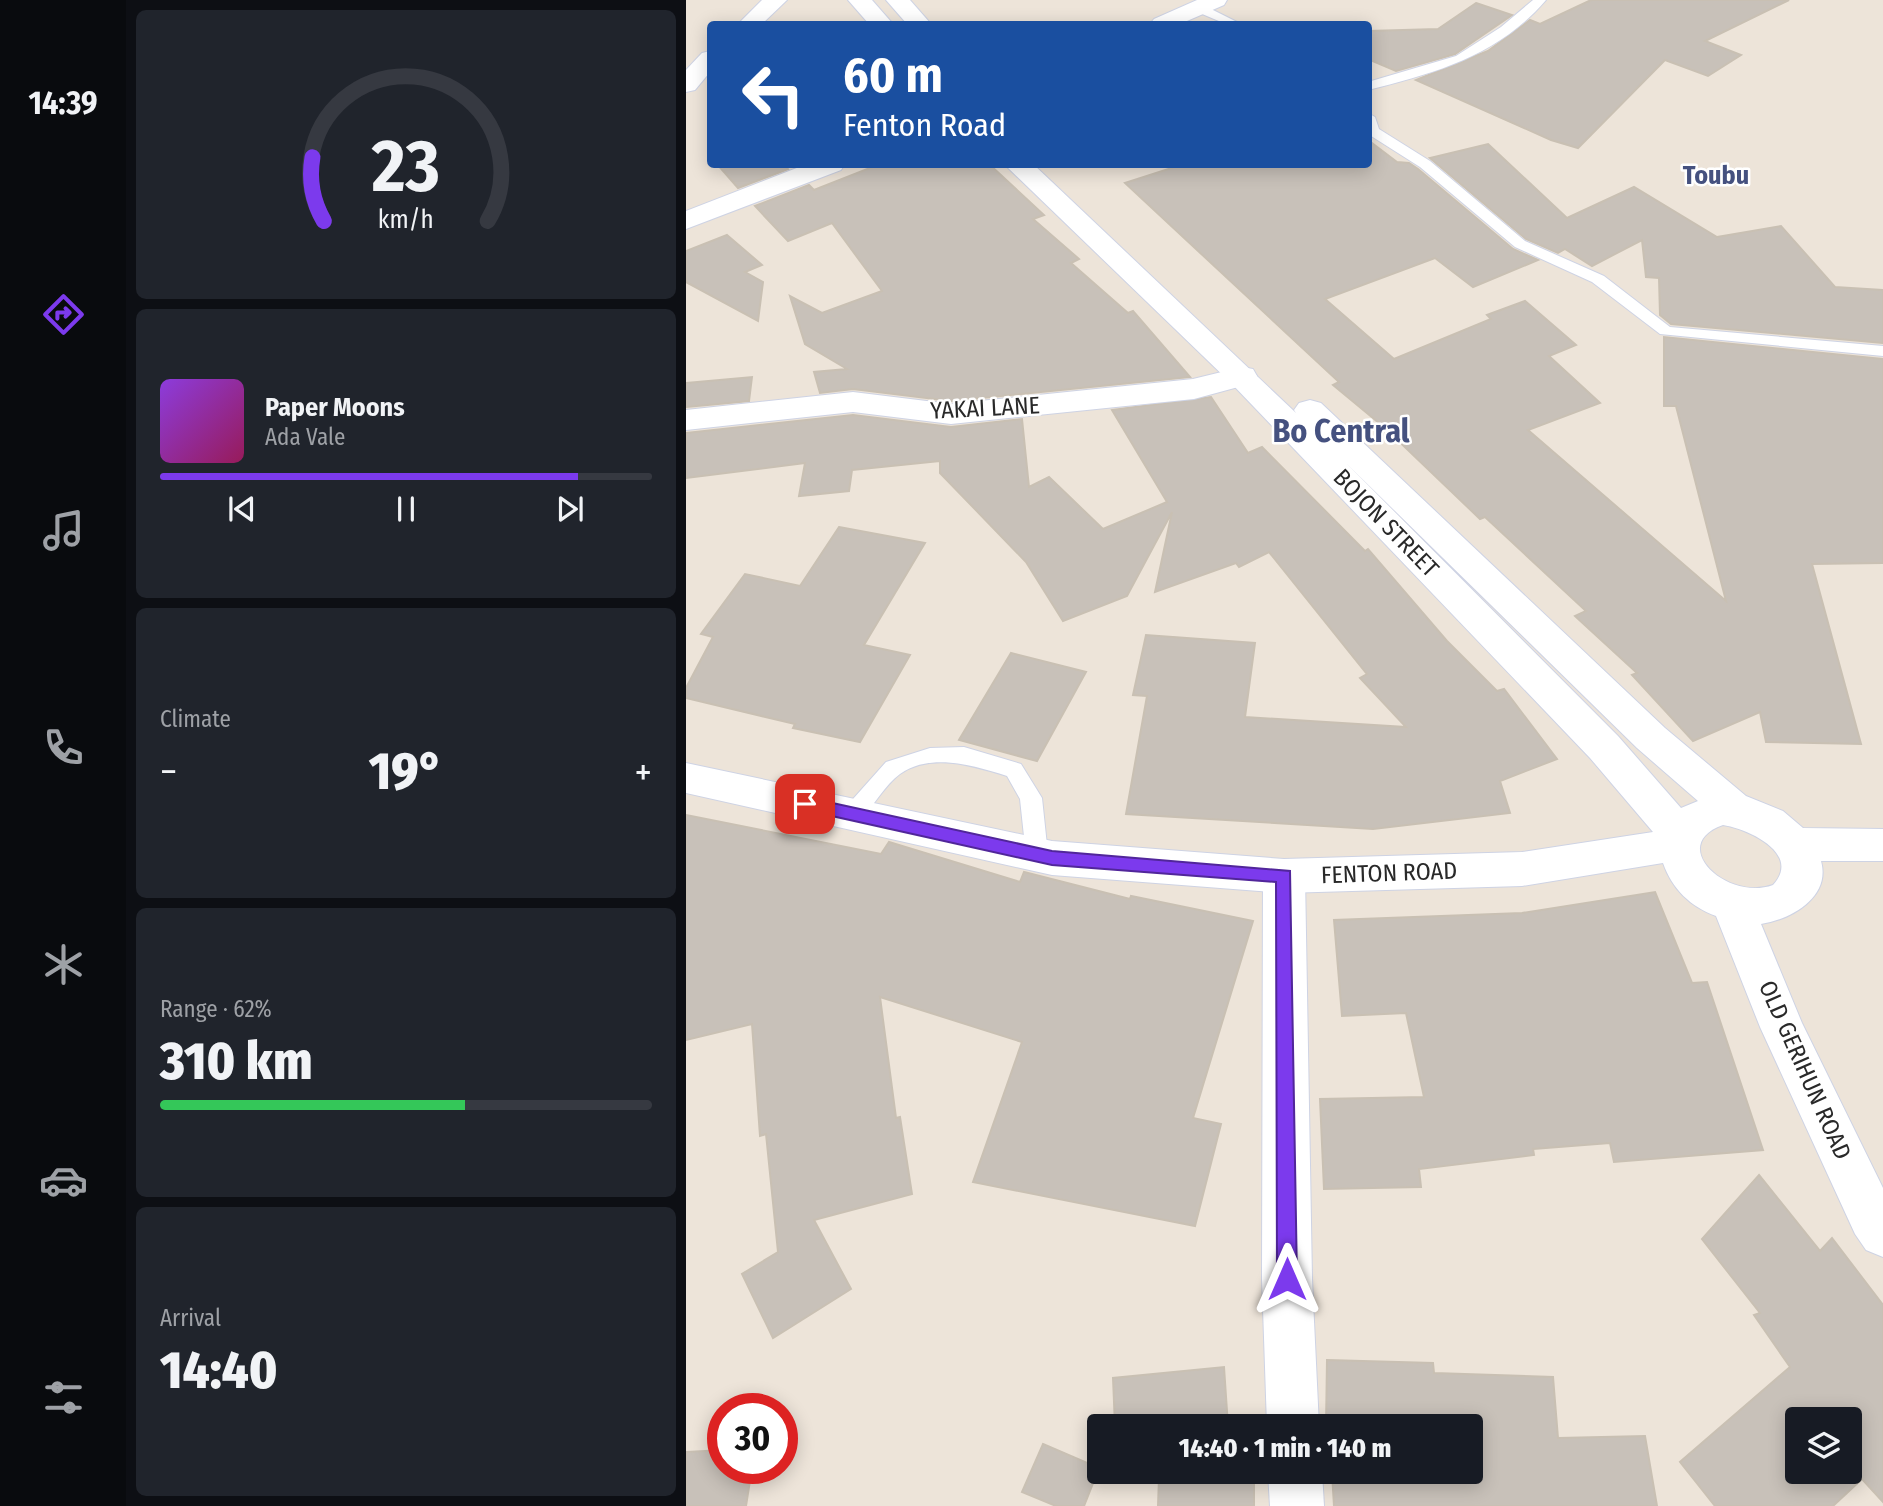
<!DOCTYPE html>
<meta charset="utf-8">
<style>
:root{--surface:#171b24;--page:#20242c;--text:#f1f3f6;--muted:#9ea1a6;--line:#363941;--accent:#7c3aed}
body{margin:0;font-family:"Fira Sans Condensed",sans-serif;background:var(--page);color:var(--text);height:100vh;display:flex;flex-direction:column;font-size:26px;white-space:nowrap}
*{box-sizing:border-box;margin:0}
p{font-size:23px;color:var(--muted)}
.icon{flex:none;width:38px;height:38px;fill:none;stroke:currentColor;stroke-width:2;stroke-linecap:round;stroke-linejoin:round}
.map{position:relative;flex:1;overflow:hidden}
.details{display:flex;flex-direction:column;gap:10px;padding:10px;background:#0d0f14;width:560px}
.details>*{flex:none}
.banner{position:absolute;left:21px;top:21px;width:665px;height:147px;border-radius:7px;box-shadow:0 4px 18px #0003;background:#1a4fa0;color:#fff;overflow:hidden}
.buttons{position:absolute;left:1099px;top:1407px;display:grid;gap:14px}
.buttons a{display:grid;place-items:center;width:77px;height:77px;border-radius:7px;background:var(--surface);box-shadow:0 4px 18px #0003;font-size:35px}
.speed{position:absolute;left:21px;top:1393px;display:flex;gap:14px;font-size:35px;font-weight:700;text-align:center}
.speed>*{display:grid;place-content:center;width:91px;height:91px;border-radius:50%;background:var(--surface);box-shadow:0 4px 18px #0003;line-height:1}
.speed .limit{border:10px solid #d22;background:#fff;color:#111}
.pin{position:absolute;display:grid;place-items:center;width:60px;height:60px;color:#fff;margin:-30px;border-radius:14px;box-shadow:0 4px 10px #0006}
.me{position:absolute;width:77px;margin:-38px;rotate:0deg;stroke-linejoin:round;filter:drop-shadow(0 0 5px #0008)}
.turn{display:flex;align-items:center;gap:24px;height:147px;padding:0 21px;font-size:32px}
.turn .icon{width:91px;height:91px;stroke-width:2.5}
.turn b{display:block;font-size:49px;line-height:60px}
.big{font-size:52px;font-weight:800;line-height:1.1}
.details .card{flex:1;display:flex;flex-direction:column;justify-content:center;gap:10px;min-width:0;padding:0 24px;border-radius:10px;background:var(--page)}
.details .dial{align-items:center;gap:0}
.dial svg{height:182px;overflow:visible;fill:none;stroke:var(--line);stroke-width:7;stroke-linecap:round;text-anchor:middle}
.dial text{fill:var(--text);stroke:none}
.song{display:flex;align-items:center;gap:21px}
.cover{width:84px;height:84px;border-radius:10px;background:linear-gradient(135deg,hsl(270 70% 55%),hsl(330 70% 35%))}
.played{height:7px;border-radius:4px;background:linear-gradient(90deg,var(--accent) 85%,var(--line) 85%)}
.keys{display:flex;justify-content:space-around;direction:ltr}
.heat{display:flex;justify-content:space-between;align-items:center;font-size:38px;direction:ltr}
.charge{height:10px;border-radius:5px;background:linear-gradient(90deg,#34c759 62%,var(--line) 0)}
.trip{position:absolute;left:401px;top:1414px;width:396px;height:70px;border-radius:7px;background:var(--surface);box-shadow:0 4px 18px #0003;font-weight:800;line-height:70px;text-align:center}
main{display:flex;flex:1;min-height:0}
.tabs{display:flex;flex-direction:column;width:126px;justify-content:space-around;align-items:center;background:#090b0e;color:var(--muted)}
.tabs .icon{width:49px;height:49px}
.tabs .selected{color:var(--accent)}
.tabs b{font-size:32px;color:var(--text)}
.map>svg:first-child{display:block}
.building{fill:#c8c1b9;stroke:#c9c0b3;stroke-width:2;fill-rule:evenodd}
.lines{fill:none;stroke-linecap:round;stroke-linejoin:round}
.lane-casing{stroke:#ced3e4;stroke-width:2}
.street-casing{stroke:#ced3e4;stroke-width:2}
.secondary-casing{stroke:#ced3e4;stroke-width:2}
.lane{fill:#fff;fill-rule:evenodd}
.street{fill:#fff;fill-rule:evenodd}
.secondary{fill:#fff;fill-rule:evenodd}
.route{fill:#7c3aed;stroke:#51269a;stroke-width:2}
.labels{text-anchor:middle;stroke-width:5;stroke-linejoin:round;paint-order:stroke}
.street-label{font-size:24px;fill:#292929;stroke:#fff}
.far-district-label{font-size:26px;font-weight:bold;fill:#45517f;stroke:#fff}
.district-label{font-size:32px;font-weight:bold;fill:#45517f;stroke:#fff}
</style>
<main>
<nav class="tabs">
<b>14:39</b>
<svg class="icon selected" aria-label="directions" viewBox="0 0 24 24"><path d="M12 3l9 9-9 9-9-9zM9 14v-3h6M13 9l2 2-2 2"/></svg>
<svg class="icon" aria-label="music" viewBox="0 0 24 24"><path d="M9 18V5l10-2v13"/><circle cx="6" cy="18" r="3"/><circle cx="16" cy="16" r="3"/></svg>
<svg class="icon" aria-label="phone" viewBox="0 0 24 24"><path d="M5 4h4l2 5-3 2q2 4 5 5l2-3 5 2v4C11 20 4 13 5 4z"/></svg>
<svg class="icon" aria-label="climate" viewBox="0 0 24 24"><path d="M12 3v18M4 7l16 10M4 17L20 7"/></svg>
<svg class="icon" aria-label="car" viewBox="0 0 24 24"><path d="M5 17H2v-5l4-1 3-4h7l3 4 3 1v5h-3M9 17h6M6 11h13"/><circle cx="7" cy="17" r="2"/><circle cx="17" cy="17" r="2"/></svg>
<svg class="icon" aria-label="filters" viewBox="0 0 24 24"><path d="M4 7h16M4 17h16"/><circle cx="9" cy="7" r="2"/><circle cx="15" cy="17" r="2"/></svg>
</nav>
<section class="details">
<div class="card dial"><svg viewBox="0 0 100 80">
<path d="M14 69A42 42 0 1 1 86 69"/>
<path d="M14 69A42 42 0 0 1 9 41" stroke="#7c3aed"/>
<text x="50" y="56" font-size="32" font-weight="700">23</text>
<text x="50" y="72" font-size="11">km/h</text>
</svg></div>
<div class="card">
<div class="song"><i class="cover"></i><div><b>Paper Moons</b><p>Ada Vale</p></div></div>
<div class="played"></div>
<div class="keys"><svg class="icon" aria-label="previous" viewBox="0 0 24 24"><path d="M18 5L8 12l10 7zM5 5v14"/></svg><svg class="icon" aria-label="pause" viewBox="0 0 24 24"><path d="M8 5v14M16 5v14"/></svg><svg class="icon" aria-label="next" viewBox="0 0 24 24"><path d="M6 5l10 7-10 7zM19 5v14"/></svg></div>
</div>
<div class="card"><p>Climate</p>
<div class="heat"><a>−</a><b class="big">19°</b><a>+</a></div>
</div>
<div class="card"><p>Range · 62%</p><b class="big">310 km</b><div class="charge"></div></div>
<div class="card"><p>Arrival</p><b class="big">14:40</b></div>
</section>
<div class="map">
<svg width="1197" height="1506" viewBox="0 0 1197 1506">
<rect width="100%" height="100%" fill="#ede4d9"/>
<g class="building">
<path d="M905 0H1103L1019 41 1055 55 1022 76 979 60 892 148 865 140 730 80 802 51 844 20 854 24Z"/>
<path d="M790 3 826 15 769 54 710 71 682 59V31L752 29Z"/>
<path d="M682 140 711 162 723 163 732 169 827 249 852 260 787 287 749 258 639 299 708 359 805 319 801 315 839 301 890 345 863 356 914 403 842 430 1040 601 990 406H978V337L1197 359V563L1126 564 1175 744 1080 742 1074 712 1007 741 946 675 951 673 889 616 900 611 799 517 794 519 699 428 647 385 653 382 439 183 498 164H682Z"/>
<path d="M802 144 881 218 948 187 1031 237 1095 226 1149 287 1197 290V343L985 324 974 315 973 278 960 277 956 240 906 266 879 249 872 253 840 239 744 158Z"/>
<path d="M31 164H97L102 169 52 188Z"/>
<path d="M194 164H303L358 215 347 219 393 259 385 263 442 313 447 311 504 377 265 401 167 389 134 393 128 372 161 369 119 344 104 296 136 313 196 291 146 223 102 241 69 206 123 185 128 190Z"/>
<path d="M41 235 76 265 59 272 77 282 72 321 0 282V251Z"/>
<path d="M66 377 63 401 0 407V383Z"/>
<path d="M525 397 562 453 576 447 679 551 682 549 761 641 811 691 818 689 871 759 814 781 824 813 687 829 440 814 461 696 447 695 460 635 569 643 559 717 720 727 674 678 681 674 583 552 553 567 550 563 469 592 486 512 441 596 377 621 340 562 254 473V461L166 470 163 491 113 496 119 463 0 478V433L167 415 265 427 336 419 343 487 363 477 417 529 481 502 426 410Z"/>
<path d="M153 527 239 543 178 645 224 655 174 742 107 728 109 724 0 698V688L27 637 15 634 59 574 114 586Z"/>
<path d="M325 653 400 672 351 761 273 740Z"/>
<path d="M0 815 195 854 203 842 334 882 338 872 444 899 445 896 567 921 507 1118 535 1124 509 1226 287 1182 336 1042 194 997 210 1118 214 1117 226 1194 128 1220 165 1289 87 1338 56 1274 92 1252 80 1134 74 1136 66 1024 0 1040Z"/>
<path d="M969 892 1006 983 1021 982 1077 1150 928 1162 924 1143 847 1149 848 1155 733 1169 735 1187 638 1189 634 1099 738 1097 720 1013 656 1016 648 920 836 913Z"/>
<path d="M1073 1175 1134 1251 1146 1238 1197 1305V1502L1176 1479 1147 1506H1029L994 1462 1104 1367 1068 1315 1074 1313 1016 1239ZM1111 1419H1164V1472H1111Z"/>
<path d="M641 1360 747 1363 748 1373 867 1377 872 1438 959 1436 971 1506H648L646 1472H784V1426H640Z"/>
<path d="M538 1367 542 1426H429L427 1378Z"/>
<path d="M357 1444 413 1468 398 1506H370L336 1492Z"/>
<path d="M37 1450V1468H66L60 1506H0V1452Z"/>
<path d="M430 1472H568V1506H472L473 1478 430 1483Z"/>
</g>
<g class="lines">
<g class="lane-casing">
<g id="lane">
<path d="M847 0H860C813 55 750 73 682 90V82L770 56 815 27Z"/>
<path d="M509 5H517L555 24H540L509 11Z"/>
<path d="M682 113 689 117 693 129 744 161 839 241 918 276 984 327 1197 346V356L974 334 906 282 829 247 734 167 682 134Z"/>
<path d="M278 747 335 764 356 798 362 855 359 861 351 864 343 861 340 855 334 799 321 776C289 766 245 752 214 774 199 785 187 806 175 820L167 823 159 820 156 814 159 808 200 762 244 748Z"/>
</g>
</g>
<g class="street-casing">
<g id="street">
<path d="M556 367 567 369 571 376 567 383 508 399 265 424 167 412 0 430V410L167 392 265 404 507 379Z"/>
<path d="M598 859 613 864 619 876 626 1279 633 1426H581L576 1279 577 876 583 864Z"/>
<path d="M582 1472H636L638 1506H584Z"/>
</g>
</g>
<g class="secondary-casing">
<g id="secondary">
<path d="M76 0H101L76 24H52Z"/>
<path d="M162 0H186L207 24H183Z"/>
<path d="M200 0H224L245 24H221Z"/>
<path d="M511 0H541L538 5 494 24H464L468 19Z"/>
<path d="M24 51V72L9 90 0 92V70L16 53Z"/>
<path d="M121 164H159L155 170 0 229V211Z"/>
<path d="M318 164H347L610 413 608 410 613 403 624 400 635 403 979 728 1060 796 1097 811 1117 828 1197 829V861H1135C1145 897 1106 919 1075 924L1116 1023 1197 1188V1257L1180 1250 1169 1234 1074 1027 1030 916C1005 907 986 889 977 863L836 886 598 893 366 875 0 793V763L366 841 598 859 836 852 967 832 904 758 545 383ZM660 463 951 748 1012 801 995 808 932 736ZM1037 825C1063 829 1116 854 1087 885 1041 902 980 845 1037 825Z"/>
</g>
</g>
<use href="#lane" class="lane"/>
<use href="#street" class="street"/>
<use href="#secondary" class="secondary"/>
</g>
<path class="route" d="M119 797 366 851 604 871 611 1279 608 1286 601 1289 594 1286 591 1279 590 882 366 865 119 810 111 804Z"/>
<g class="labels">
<g class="street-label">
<text transform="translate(299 408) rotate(-3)" y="8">YAKAI LANE</text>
<text transform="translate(700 523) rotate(46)" y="8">BOJON STREET</text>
<text transform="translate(703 873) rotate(-2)" y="8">FENTON ROAD</text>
<text transform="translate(1119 1070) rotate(66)" y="8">OLD GERIHUN ROAD</text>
</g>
<g class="far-district-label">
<text x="1030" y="184">Toubu</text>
</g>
<g class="district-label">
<text x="655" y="442">Bo Central</text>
</g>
</g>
</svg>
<div class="buttons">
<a><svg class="icon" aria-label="layers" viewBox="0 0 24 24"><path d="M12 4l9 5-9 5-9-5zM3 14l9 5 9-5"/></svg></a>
</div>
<div class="speed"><div class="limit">30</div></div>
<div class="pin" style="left:119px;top:804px;background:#d93025"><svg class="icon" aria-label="arrive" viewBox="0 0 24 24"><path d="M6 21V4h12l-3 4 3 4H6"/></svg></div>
<svg class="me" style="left:601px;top:1279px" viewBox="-20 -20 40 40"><path d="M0-17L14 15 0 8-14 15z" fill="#7c3aed" stroke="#fff" stroke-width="4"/></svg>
<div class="trip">14:40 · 1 min · 140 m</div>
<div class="banner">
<div class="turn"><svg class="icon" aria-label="left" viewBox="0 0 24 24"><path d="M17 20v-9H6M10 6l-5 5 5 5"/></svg><div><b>60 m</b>Fenton Road</div></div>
</div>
</div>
</main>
